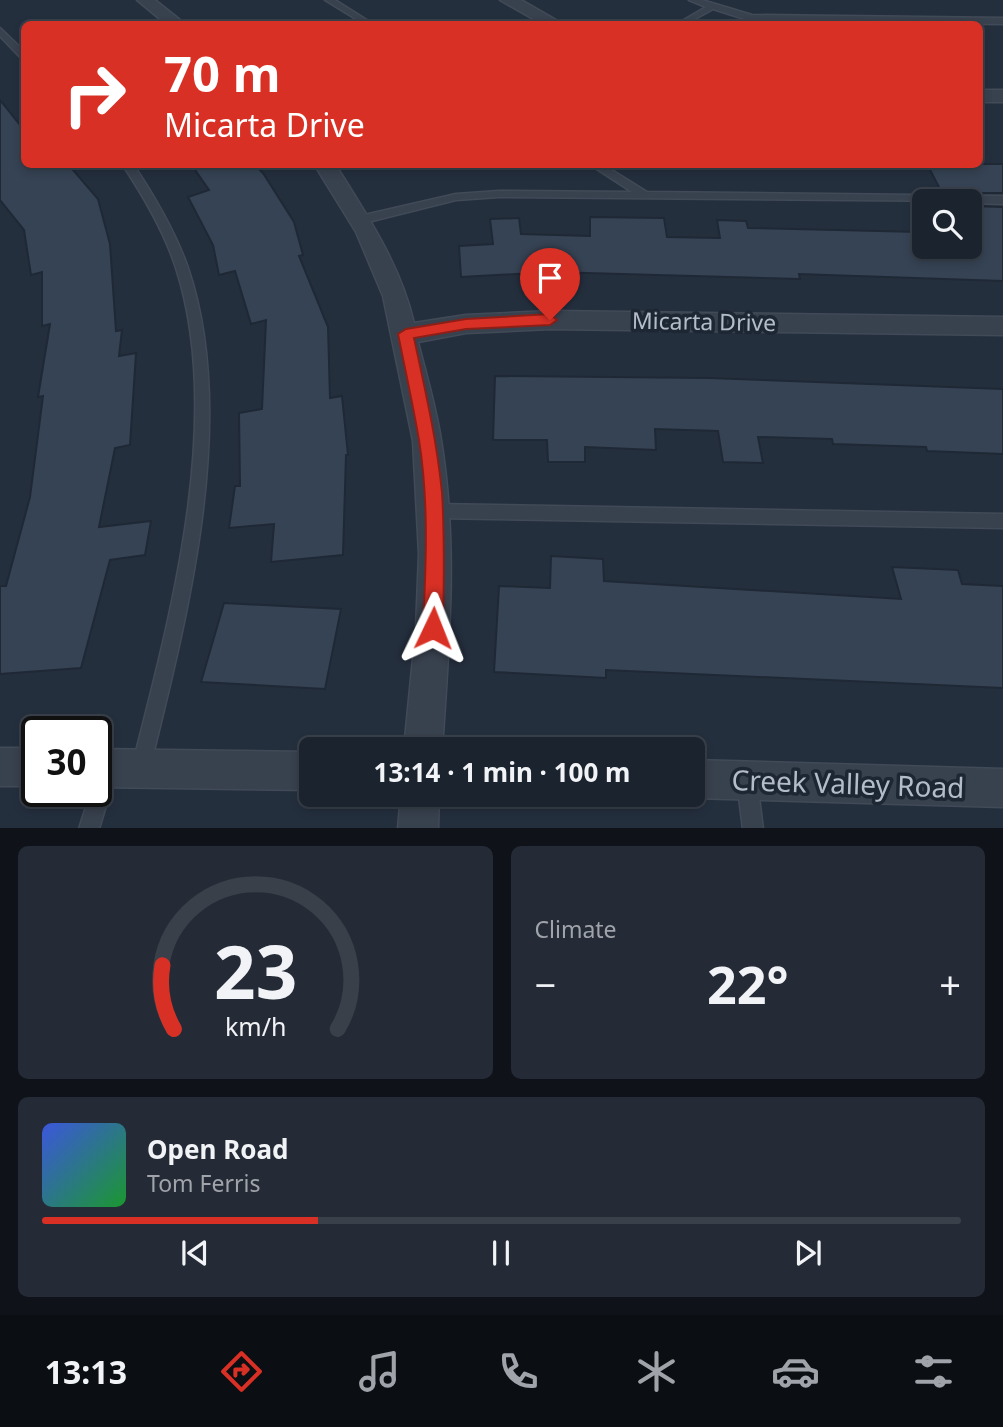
<!DOCTYPE html>
<meta charset="utf-8">
<style>
:root{--surface:#1b232e;--page:#242b36;--text:#f1f3f6;--muted:#a0a4aa;--line:#39404a;--accent:#d93025}
body{margin:0;font-family:"Noto Sans",sans-serif;background:var(--page);color:var(--text);height:100vh;display:flex;flex-direction:column;font-size:26px;white-space:nowrap}
*{box-sizing:border-box;margin:0}
p{font-size:23px;color:var(--muted)}
.icon{flex:none;width:38px;height:38px;fill:none;stroke:currentColor;stroke-width:2;stroke-linecap:round;stroke-linejoin:round}
.map{position:relative;height:828px;overflow:hidden}
.side{display:flex;flex-direction:column;gap:18px;padding:18px;background:#0f1319;flex:1}
.side>*{flex:none}
.guide{position:absolute;left:21px;top:21px;width:962px;height:147px;border-radius:10px;box-shadow:0 4px 10px #0003,0 0 0 2px var(--line);background:#d93025;color:#fff;overflow:hidden}
.tools{position:absolute;left:912px;top:189px;display:grid;gap:14px}
.tools a{display:grid;place-items:center;width:70px;height:70px;border-radius:10px;background:var(--surface);box-shadow:0 4px 10px #0003,0 0 0 2px var(--line);font-size:35px}
.speed{position:absolute;left:21px;top:716px;display:flex;gap:14px;font-size:35px;font-weight:700;text-align:center}
.speed>*{display:grid;place-content:center;width:91px;height:91px;border-radius:50%;background:var(--surface);box-shadow:0 4px 10px #0003,0 0 0 2px var(--line);line-height:1}
.speed .limit{border:4px solid #111;border-radius:10px;background:#fff;color:#111}
.pin{position:absolute;display:grid;place-items:center;width:60px;height:60px;color:#fff;margin:-72px -30px;border-radius:50% 50% 50% 0;rotate:-45deg;box-shadow:0 0 7px #0007}
.pin .icon{rotate:45deg}
.me{position:absolute;width:77px;margin:-38px;rotate:2deg;stroke-linejoin:round;filter:drop-shadow(0 0 5px #0008)}
.turn{display:flex;align-items:center;gap:24px;height:147px;padding:0 28px;font-size:32px}
.turn .icon{width:91px;height:91px;stroke-width:2.5}
.turn b{display:block;font-size:49px;line-height:60px}
.big{font-size:52px;font-weight:700;line-height:1.1}
.side .card{flex:1;display:flex;flex-direction:column;justify-content:center;gap:10px;min-width:0;padding:0 24px;border-radius:10px;background:var(--page)}
.side .dial{align-items:center;gap:0}
.dial svg{height:182px;overflow:visible;fill:none;stroke:var(--line);stroke-width:7;stroke-linecap:round;text-anchor:middle}
.dial text{fill:var(--text);stroke:none}
.song{display:flex;align-items:center;gap:21px}
.cover{width:84px;height:84px;border-radius:10px;background:linear-gradient(135deg,hsl(230 70% 55%),hsl(130 70% 35%))}
.played{height:7px;border-radius:4px;background:linear-gradient(90deg,var(--accent) 30%,var(--line) 30%)}
.keys{display:flex;justify-content:space-around;direction:ltr}
.heat{display:flex;justify-content:space-between;align-items:center;font-size:38px;direction:ltr}
.side .tiles{flex:1;display:grid;gap:18px;grid-template-columns:1fr 1fr}
.card:last-child{grid-column:span 2}
.trip{position:absolute;left:299px;top:737px;width:406px;height:70px;border-radius:10px;background:var(--surface);box-shadow:0 4px 10px #0003,0 0 0 2px var(--line);font-weight:700;line-height:70px;text-align:center}
.dock{display:flex;height:112px;justify-content:space-around;align-items:center;background:#0b0e12;color:var(--muted)}
.dock .icon{width:49px;height:49px}
.dock .on{color:var(--accent)}
.dock b{font-size:32px;color:var(--text)}
.map>svg:first-child{display:block}
.building{fill:#364354;stroke:#1f2835;stroke-width:2}
.lines{fill:none;stroke-linecap:round;stroke-linejoin:round}
.lane-casing{stroke:#414a57;stroke-width:3}
.street-casing{stroke:#414a57;stroke-width:3}
.lane{fill:#38414e;fill-rule:evenodd}
.street{fill:#38414e;fill-rule:evenodd}
.route{fill:#d93025;stroke:#8d1f18;stroke-width:2}
.labels{text-anchor:middle;stroke-width:7;stroke-linejoin:round;paint-order:stroke}
.street-label{font-size:23px;fill:#b4bcc9;stroke:#1d2633}
.near-street-label{font-size:28px;fill:#b4bcc9;stroke:#1d2633}
</style>
<div class="map">
<svg width="1003" height="829" viewBox="0 0 1003 829">
<rect width="100%" height="100%" fill="#242f3e"/>
<g class="building">
<path d="M0 100 24 130V164H68L98 199 110 244 116 331 122 330 119 356 136 353 130 445 115 448 99 527 151 521 145 555 110 560 81 668 0 674V586H6L30 497 43 396 38 397 50 324 42 326V272L31 275 24 230 0 200Z"/>
<path d="M191 164H254L263 173 294 222 303 255 299 256 328 327 330 398 342 396 348 455H346L343 555 271 562 274 524 229 528 235 486H240L239 413 262 409 266 320 251 324 235 271 219 275 213 245 188 197 209 190Z"/>
<path d="M927 164H1003V193H942Z"/>
<path d="M970 206 1003 207V281L799 274 800 279 551 272 461 277 459 246 493 244 490 219 519 218 521 234 590 236V217L664 218 667 237 720 238 717 220 746 221 748 228 919 232 914 222 924 223V247H970Z"/>
<path d="M495 376 709 378 1003 389V454L927 451 926 447 833 444 832 439 758 437 763 463 723 462 718 431 655 429 656 450 585 447V462H548L547 440H493Z"/>
<path d="M551 556 603 559 604 581 901 599 892 567 958 570 962 584 1003 586V688L606 670V678L494 672 499 586 550 588Z"/>
<path d="M224 603 341 609 325 689 201 682Z"/>
</g>
<g class="lines">
<g class="lane-casing">
<g id="lane">
<path d="M325 0H335L373 24H364Z"/>
<path d="M689 0H702L752 15 1003 18V24L751 21 713 9 686 24H677L706 7Z"/>
<path d="M0 28 24 51V59L21 58 0 36Z"/>
<path d="M122 164H133C155 197 175 231 188 268 239 418 187 617 150 767L148 774 141 776 134 774 132 767C170 618 225 419 176 268 164 231 144 197 122 164Z"/>
<path d="M589 164H602L647 192 1003 196V204L970 203V201L499 197 456 200 360 224 354 220 360 216 456 194 499 191 632 192Z"/>
<path d="M434 504 1003 514V528L434 518 429 516 426 511 429 506Z"/>
<path d="M108 760 115 762 117 769 99 829H79L91 791H96V776L101 762Z"/>
<path d="M747 772 754 775 757 782 763 829H743L737 782 740 775Z"/>
</g>
</g>
<g class="street-casing">
<g id="street">
<path d="M137 0H155L185 24H166Z"/>
<path d="M500 0H521L563 24H542Z"/>
<rect x="980" y="90" width="23" height="12"/>
<path d="M314 164H335C367 215 400 264 414 323L466 315 550 311 1003 317V335L550 329 466 333 418 342C426 374 436 407 441 440 458 542 449 647 442 749H404L416 628 419 554 413 441 383 296 356 232Z"/>
<rect x="0" y="748" width="37" height="38"/>
<path d="M96 749 312 752V790L96 787Z"/>
<path d="M693 760 1003 769V807L693 798 684 794H693Z"/>
<path d="M401 794H439L438 829H398Z"/>
</g>
</g>
<use href="#lane" class="lane"/>
<use href="#street" class="street"/>
</g>
<path class="route" d="M550 314 557 320 550 325 466 329 414 338C425 389 437 441 442 493 445 538 444 583 443 628L440 635 433 638 426 635 423 628C426 566 429 502 419 440 413 405 405 369 398 334L406 329 466 319Z"/>
<g class="labels">
<g class="street-label">
<text transform="translate(704 322) rotate(1)" y="8">Micarta Drive</text>
</g>
<g class="near-street-label">
<text transform="translate(848 784) rotate(2)" y="10">Creek Valley Road</text>
</g>
</g>
</svg>
<div class="tools">
<a><svg class="icon" aria-label="search" viewBox="0 0 24 24"><circle cx="10" cy="10" r="6"/><path d="M15 15l6 6"/></svg></a>
</div>
<div class="speed"><div class="limit">30</div></div>
<div class="pin" style="left:550px;top:320px;background:#d93025"><svg class="icon" aria-label="arrive" viewBox="0 0 24 24"><path d="M6 21V4h12l-3 4 3 4H6"/></svg></div>
<svg class="me" style="left:433px;top:628px" viewBox="-20 -20 40 40"><path d="M0-17L14 15 0 8-14 15z" fill="#d93025" stroke="#fff" stroke-width="4"/></svg>
<div class="trip">13:14 · 1 min · 100 m</div>
<div class="guide">
<div class="turn"><svg class="icon" aria-label="right" viewBox="0 0 24 24"><path d="M7 20v-9h11M14 6l5 5-5 5"/></svg><div><b>70 m</b>Micarta Drive</div></div>
</div>
</div>
<section class="side">
<div class="tiles">
<div class="card dial"><svg viewBox="0 0 100 80">
<path d="M14 69A42 42 0 1 1 86 69"/>
<path d="M14 69A42 42 0 0 1 9 41" stroke="#d93025"/>
<text x="50" y="56" font-size="32" font-weight="700">23</text>
<text x="50" y="72" font-size="11">km/h</text>
</svg></div>
<div class="card"><p>Climate</p>
<div class="heat"><a>−</a><b class="big">22°</b><a>+</a></div>
</div>
<div class="card">
<div class="song"><i class="cover"></i><div><b>Open Road</b><p>Tom Ferris</p></div></div>
<div class="played"></div>
<div class="keys"><svg class="icon" aria-label="previous" viewBox="0 0 24 24"><path d="M18 5L8 12l10 7zM5 5v14"/></svg><svg class="icon" aria-label="pause" viewBox="0 0 24 24"><path d="M8 5v14M16 5v14"/></svg><svg class="icon" aria-label="next" viewBox="0 0 24 24"><path d="M6 5l10 7-10 7zM19 5v14"/></svg></div>
</div>
</div>
</section>
<nav class="dock">
<b>13:13</b>
<svg class="icon on" aria-label="directions" viewBox="0 0 24 24"><path d="M12 3l9 9-9 9-9-9zM9 14v-3h6M13 9l2 2-2 2"/></svg>
<svg class="icon" aria-label="music" viewBox="0 0 24 24"><path d="M9 18V5l10-2v13"/><circle cx="6" cy="18" r="3"/><circle cx="16" cy="16" r="3"/></svg>
<svg class="icon" aria-label="phone" viewBox="0 0 24 24"><path d="M5 4h4l2 5-3 2q2 4 5 5l2-3 5 2v4C11 20 4 13 5 4z"/></svg>
<svg class="icon" aria-label="climate" viewBox="0 0 24 24"><path d="M12 3v18M4 7l16 10M4 17L20 7"/></svg>
<svg class="icon" aria-label="car" viewBox="0 0 24 24"><path d="M5 17H2v-5l4-1 3-4h7l3 4 3 1v5h-3M9 17h6M6 11h13"/><circle cx="7" cy="17" r="2"/><circle cx="17" cy="17" r="2"/></svg>
<svg class="icon" aria-label="filters" viewBox="0 0 24 24"><path d="M4 7h16M4 17h16"/><circle cx="9" cy="7" r="2"/><circle cx="15" cy="17" r="2"/></svg>
</nav>
